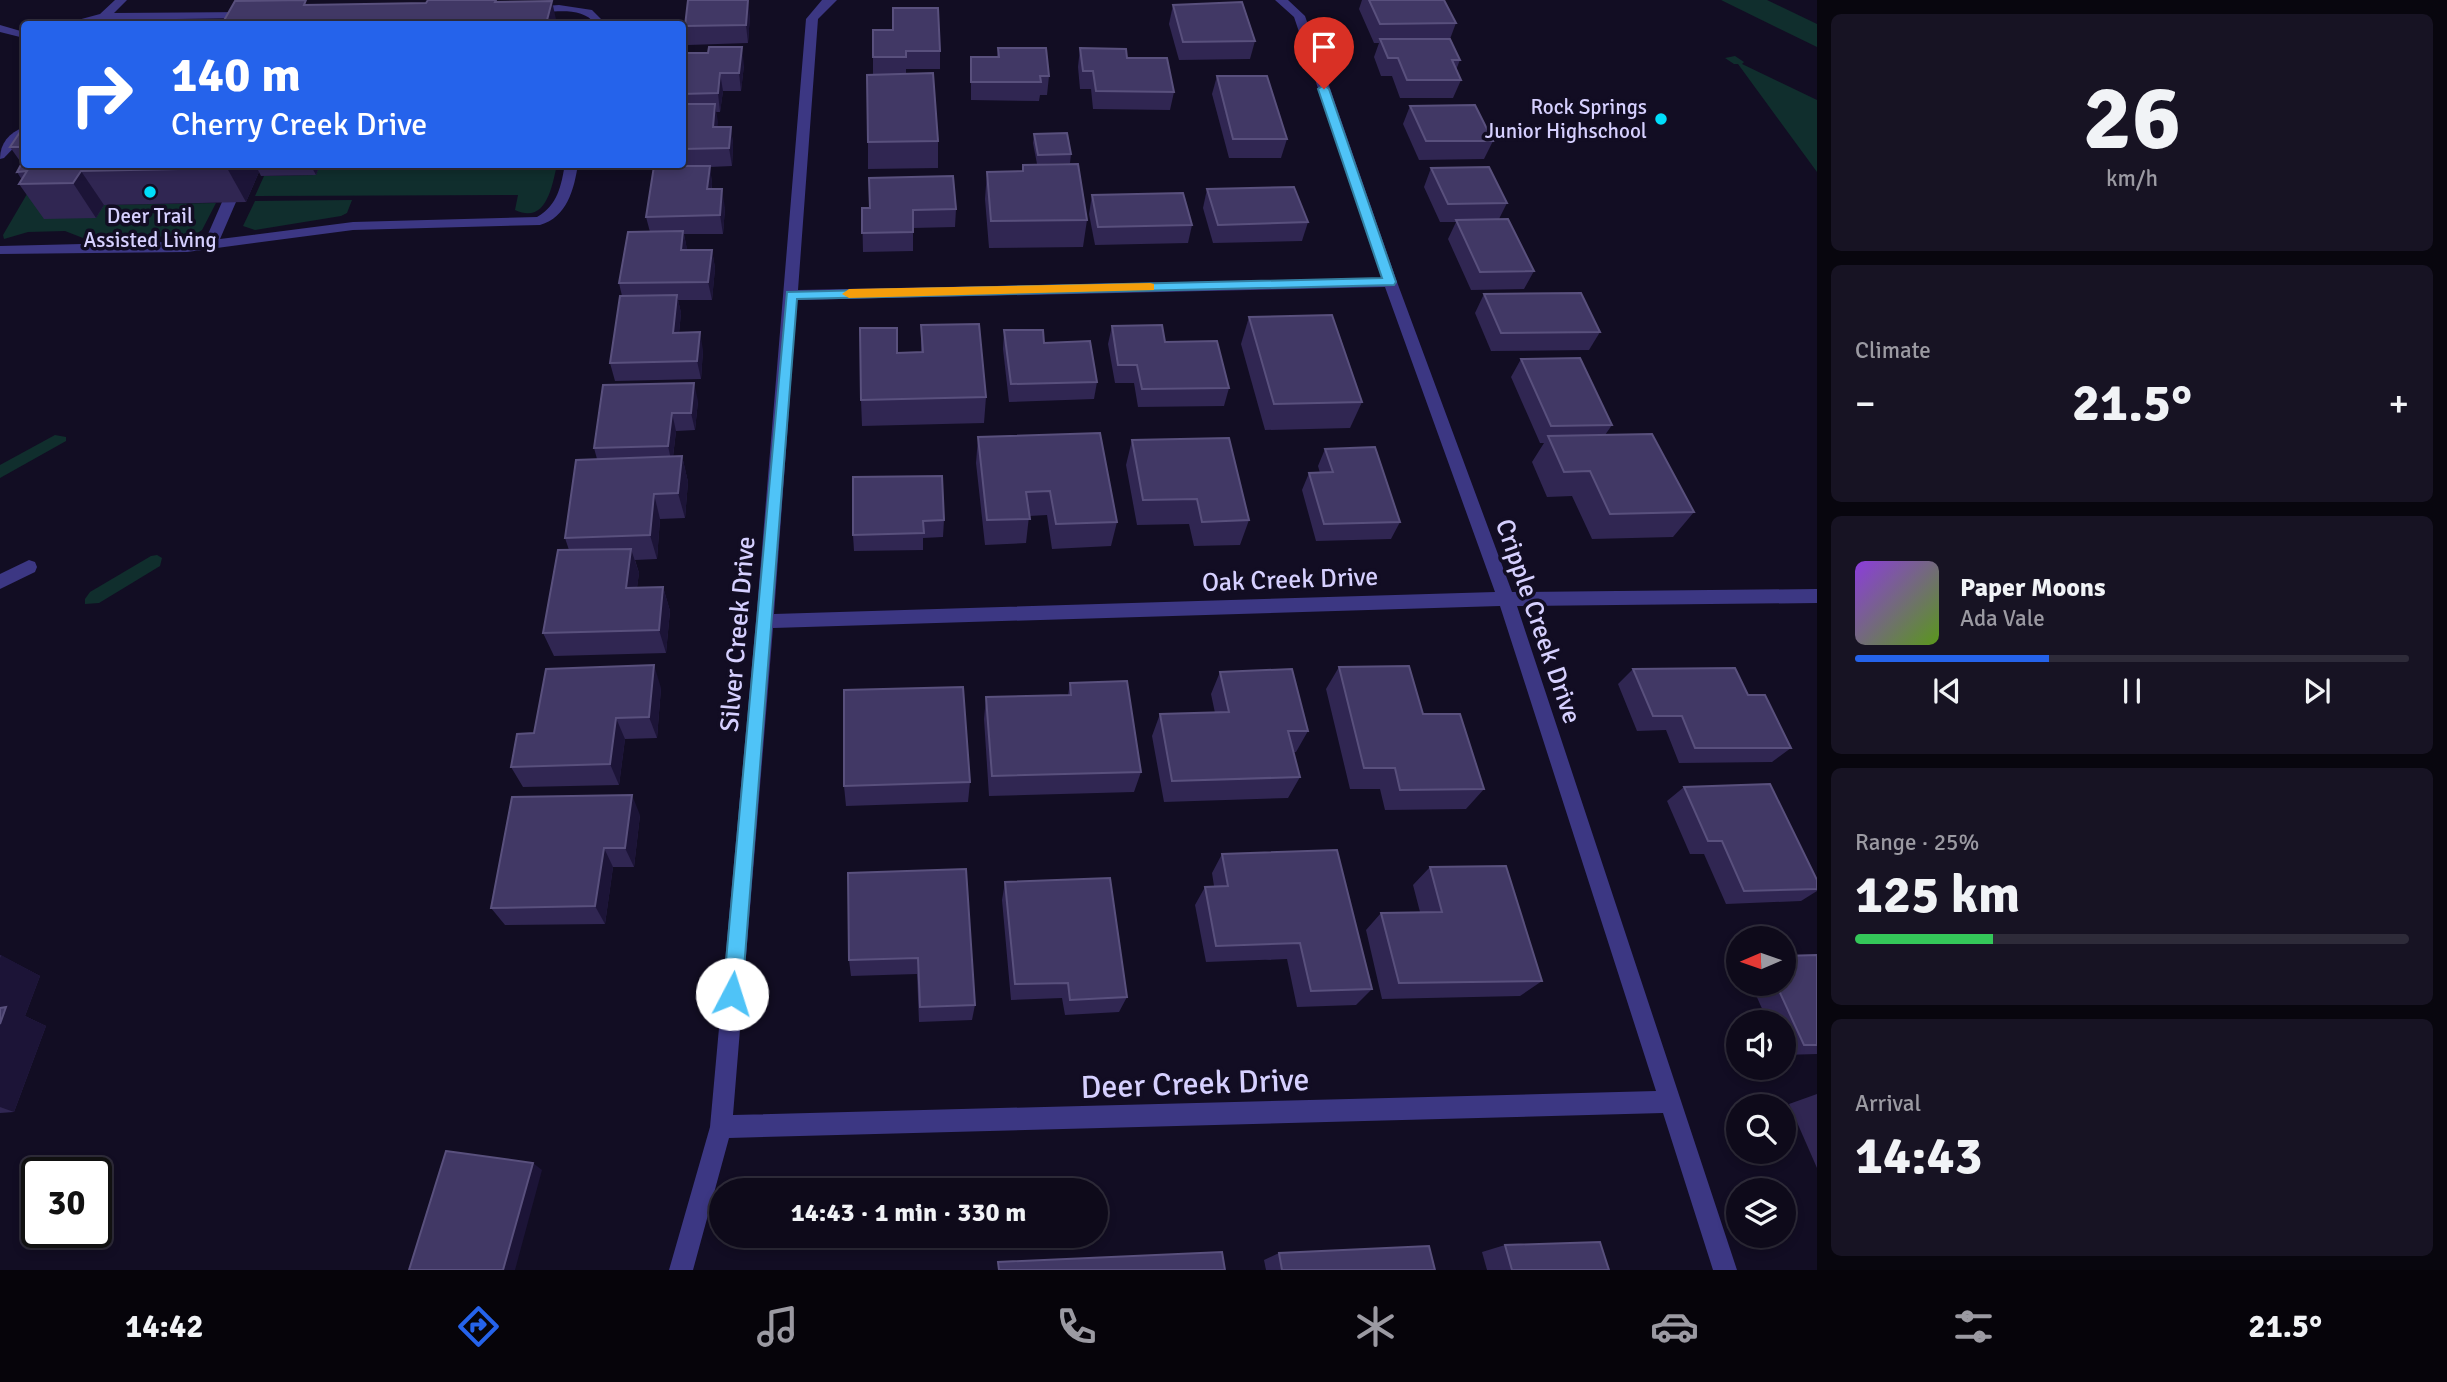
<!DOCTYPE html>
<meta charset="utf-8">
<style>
:root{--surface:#0e0a1a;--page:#171323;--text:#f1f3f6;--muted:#9b9aa2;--line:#2e2b39;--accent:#2563eb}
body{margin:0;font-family:Signika,sans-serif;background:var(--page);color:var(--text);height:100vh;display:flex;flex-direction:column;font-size:26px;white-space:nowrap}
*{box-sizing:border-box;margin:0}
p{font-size:23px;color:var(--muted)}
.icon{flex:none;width:38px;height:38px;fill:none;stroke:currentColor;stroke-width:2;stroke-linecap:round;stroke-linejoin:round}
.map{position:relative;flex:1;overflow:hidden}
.side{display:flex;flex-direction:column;gap:14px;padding:14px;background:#08060e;width:630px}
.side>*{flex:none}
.banner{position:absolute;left:21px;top:21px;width:665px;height:147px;border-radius:7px;box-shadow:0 4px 10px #0003,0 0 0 2px var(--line);background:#2563eb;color:#fff;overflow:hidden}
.needle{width:46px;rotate:268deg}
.buttons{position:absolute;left:1726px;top:926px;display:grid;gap:14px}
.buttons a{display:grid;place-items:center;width:70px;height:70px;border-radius:50%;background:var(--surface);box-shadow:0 4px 10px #0003,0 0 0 2px var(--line);font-size:35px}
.speed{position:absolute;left:21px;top:1157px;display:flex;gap:14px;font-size:35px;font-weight:700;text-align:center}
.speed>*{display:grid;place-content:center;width:91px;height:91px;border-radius:50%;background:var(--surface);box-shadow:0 4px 10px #0003,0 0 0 2px var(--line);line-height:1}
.speed .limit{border:4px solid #111;border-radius:10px;background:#fff;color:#111}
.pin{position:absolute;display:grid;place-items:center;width:60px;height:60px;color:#fff;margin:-72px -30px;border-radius:50% 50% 50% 0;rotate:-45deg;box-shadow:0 0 7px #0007}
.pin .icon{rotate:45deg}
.me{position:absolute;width:77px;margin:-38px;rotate:5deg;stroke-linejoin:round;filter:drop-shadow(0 0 5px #0008)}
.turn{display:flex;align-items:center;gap:24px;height:147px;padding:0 35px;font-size:32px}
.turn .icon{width:91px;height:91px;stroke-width:2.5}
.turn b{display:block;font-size:49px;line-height:60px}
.big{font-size:52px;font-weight:800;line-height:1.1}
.side .widget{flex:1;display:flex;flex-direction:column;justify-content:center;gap:10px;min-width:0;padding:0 24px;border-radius:10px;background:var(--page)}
.side .dial{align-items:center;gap:0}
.dial b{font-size:91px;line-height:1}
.song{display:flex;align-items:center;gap:21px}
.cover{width:84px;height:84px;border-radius:10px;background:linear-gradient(135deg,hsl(270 70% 55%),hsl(90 70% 35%))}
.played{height:7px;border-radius:4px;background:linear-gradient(90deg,var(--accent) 35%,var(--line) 35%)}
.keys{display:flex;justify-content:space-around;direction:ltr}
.heat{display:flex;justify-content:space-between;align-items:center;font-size:38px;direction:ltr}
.charge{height:10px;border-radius:5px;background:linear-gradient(90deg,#34c759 25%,var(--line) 0)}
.trip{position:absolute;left:709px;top:1178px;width:399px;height:70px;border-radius:35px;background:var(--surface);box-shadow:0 4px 10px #0003,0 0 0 2px var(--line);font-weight:800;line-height:70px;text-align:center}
.menu{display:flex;height:112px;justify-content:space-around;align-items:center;background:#06040a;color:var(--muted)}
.menu .icon{width:49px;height:49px}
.menu .selected{color:var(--accent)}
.menu b{font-size:32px;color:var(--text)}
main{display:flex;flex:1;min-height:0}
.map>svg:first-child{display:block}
.green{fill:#102e2d}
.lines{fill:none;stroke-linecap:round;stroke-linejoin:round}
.minor{fill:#3c3783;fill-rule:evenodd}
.wall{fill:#302652}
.shaded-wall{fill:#1c1437}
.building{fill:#413865;stroke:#59507d;stroke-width:2}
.route{fill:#4fc3f7;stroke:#337fa1;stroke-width:2}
.slow{fill:#f59e0b}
.poi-dot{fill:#00defb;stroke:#120d23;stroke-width:2.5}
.labels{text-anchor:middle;stroke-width:7;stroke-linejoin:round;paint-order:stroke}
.far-poi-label{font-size:21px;fill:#d6d0ff;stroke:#120d23;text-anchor:end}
.street-label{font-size:26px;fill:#d6d0ff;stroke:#120d23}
.near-street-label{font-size:32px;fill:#d6d0ff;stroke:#120d23}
</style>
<main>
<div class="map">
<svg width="1817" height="1270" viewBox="0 0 1817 1270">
<rect width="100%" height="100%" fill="#120d23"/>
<g class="green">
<path d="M1721 0H1767L1817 24V47Z"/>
<path d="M1735 56 1744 62 1742 64 1817 100V172L1738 64H1734L1725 58Z"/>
<path d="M320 165H557C552 185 547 225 515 210L518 195 255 196 264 176 315 175Z"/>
<path d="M34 182 104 205 216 203 202 230 193 236 83 238 65 231 28 232 4 239 3 235Z"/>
<path d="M352 200 347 213 341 216 255 230 243 226 255 201Z"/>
<path d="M55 435 66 437V441L0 478V465Z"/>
<path d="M157 555 162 558 160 566 99 603 85 604V599L90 592 151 556Z"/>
</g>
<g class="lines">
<g class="minor">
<path d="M115 0H127L114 13 250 12 256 15 250 18 104 20 84 24H63L100 14Z"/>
<path d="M822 0H837L818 19 798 290 1382 278 1294 17 1275 0H1288L1305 16 1397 282 1512 592 1817 589V603L1517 606 1737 1270H1713L1663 1113 729 1138 693 1270H669L710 1127 756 621 806 19ZM1385 287 1495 592 774 614 797 300ZM1500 606 1656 1091 733 1115 773 628Z"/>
<path d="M559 5 592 10 606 24H595C582 5 550 13 530 13L524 10 530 7Z"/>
<path d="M0 25 24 32V38L0 32Z"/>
<path d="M24 127V137L4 158 0 159C0 143 9 133 24 127Z"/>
<path d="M565 164H578C574 190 567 217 540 225L353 230 187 252 0 254V246L205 241 222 202 229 198 236 202 220 239 353 222 537 217C558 205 561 186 565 164Z"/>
<path d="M29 560 35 562 37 567 35 572 0 589V574Z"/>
</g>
</g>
<g class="wall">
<path d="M1362 0H1444L1456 23 1450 39 1460 60 1456 70 1461 80 1453 98H1400L1392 76H1381L1374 57 1379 43H1374L1359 9Z"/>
<path d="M1173 5 1255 41 1250 59 1179 60 1169 24Z"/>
<path d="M750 15 748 43 688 45 685 26Z"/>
<path d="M873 30 940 51V69H906V74L938 141V168L868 169V142L873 74Z"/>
<path d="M998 48 1049 76 1047 95H1040L1039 101 971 100V57H997Z"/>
<path d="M1080 48 1127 58 1174 92 1170 110 1093 109 1091 89H1080L1078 67Z"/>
<path d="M682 53 744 65 741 91H723L720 112H716L717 127H731L733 145 732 166 710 167 712 184V189L725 208 723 234H684L687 250H712L715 268 712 300H678L681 313 679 333 703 350 701 379 615 381 610 363 622 296 619 283 650 232 646 217 668 166V164H682Z"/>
<path d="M1217 76 1287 139 1281 158H1229L1212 94Z"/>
<path d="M1410 106 1493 141 1484 159 1419 160 1403 124Z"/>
<path d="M24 126V164H320L316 175 261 176 259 172 246 202 104 205 96 218 44 219 19 184 22 180 17 172 22 164 10 147Z"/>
<path d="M1034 134 1071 154 1070 163 1037 164 1033 143Z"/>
<path d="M1023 165 1087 220 1083 247 989 248 985 199 987 172 1022 171Z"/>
<path d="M1431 168 1507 203 1499 219 1534 271 1524 289 1471 290 1448 239 1456 222H1440L1424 187Z"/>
<path d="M1207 189 1308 222 1302 241 1213 243 1203 208Z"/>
<path d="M1092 195 1192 225 1188 243 1095 245 1089 214Z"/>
<path d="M862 208 956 209 955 227 913 228V251L863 252Z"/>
<path d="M1484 294 1600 332 1589 350 1491 351 1475 313Z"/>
<path d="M1249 317 1362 402 1350 428 1265 430 1241 344Z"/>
<path d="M921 325 986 397 984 423 862 426 861 400 897 353 921 352Z"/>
<path d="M1112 326 1165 342 1229 388 1224 406 1138 407 1134 383H1115L1108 344Z"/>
<path d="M1004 330 1044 343 1097 382 1094 399 1009 402 1003 349Z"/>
<path d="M1521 359 1612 425 1605 435 1694 512 1673 537 1592 539 1572 496 1547 497 1532 462 1544 443H1540L1511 377Z"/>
<path d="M698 401 695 430 676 431 673 457 682 456 688 482 685 518 660 519 657 559 635 560 639 573 637 587H663L670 611 666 653 554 656 543 633 569 550 565 538 597 459 594 448Z"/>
<path d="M978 437 1117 522 1111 546 1052 549 1047 515 1029 516 1026 543 985 545 976 463Z"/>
<path d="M1132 440 1249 520 1240 545 1194 546 1189 524 1137 525 1126 465Z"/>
<path d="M1325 449 1400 522 1391 539 1316 541 1302 490 1309 473H1320L1318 466Z"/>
<path d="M853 477 944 520 943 537 923 538V550L854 551 853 535Z"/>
<path d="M1339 667 1423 714 1484 789 1466 809 1385 810 1380 789H1350L1326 689Z"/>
<path d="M1633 669 1748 695 1791 748 1772 762 1679 763 1666 730 1637 731 1618 684Z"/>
<path d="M1220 672 1308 731 1296 752H1293L1300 777 1288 798 1164 802 1152 736 1160 714 1215 713 1211 694Z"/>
<path d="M1070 683 1141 772 1134 792 989 796 984 719 986 697 1068 695Z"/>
<path d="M661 688 657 738 625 739 619 785 523 787 511 767 534 733Z"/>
<path d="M970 782 968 802 846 806 844 786Z"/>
<path d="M1684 787 1817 880V891L1801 901 1726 904 1704 854H1690L1667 801Z"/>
<path d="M640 815 634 867H613L605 924 505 925 491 908Z"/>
<path d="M1222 854 1372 989 1356 1005 1297 1007 1287 959 1206 962 1195 905 1205 887 1214 886 1212 873Z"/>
<path d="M1430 867 1542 981 1520 996 1382 999 1366 930 1381 913 1420 912 1413 885Z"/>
<path d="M848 873 975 1005 972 1020 919 1022 917 974 851 976 849 960Z"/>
<path d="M1005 882 1127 997 1119 1012 1065 1015 1062 998 1011 1000 1002 900Z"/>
<path d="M0 955 40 976 25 1016 46 1026 14 1112 0 1113Z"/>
<path d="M1817 955V1054L1783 1055V1022H1768L1751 984H1783Z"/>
<path d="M1817 1094V1168L1789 1104Z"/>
<path d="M1505 1245 1609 1270H1487L1482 1252Z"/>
<path d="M1279 1253 1435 1270H1266L1264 1260Z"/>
</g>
<g class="shaded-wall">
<path d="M748 0 750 15 748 43 746 25Z"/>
<path d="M552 1 557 24H546Z"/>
<path d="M742 47 744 65 741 91 739 73Z"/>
<path d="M720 73 723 91 720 112 718 93Z"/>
<path d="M715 104 718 122 716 145 713 127Z"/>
<path d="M731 127 733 145 732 166 729 148Z"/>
<path d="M229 164H255L259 172 246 202 227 168Z"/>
<path d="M310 164H320L316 175Z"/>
<path d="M710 166 712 184 710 208 707 189Z"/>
<path d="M81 171 104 205 96 218 73 183Z"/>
<path d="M722 189 725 208 723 234 720 215Z"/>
<path d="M683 231 687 249 681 250Z"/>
<path d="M712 250 715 268 712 300 708 282Z"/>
<path d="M677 295 681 313 677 351 673 333Z"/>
<path d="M700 332 703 350 701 379 697 361Z"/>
<path d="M694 383 698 401 695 430 691 413Z"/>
<path d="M672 413 676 431 672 464 668 446Z"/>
<path d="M682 456 688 482 685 518 678 493Z"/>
<path d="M654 494 660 519 657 559 650 535Z"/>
<path d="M631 549 639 573 634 611 626 588Z"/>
<path d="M663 587 670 611 666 653 659 630Z"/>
<path d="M654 665 661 688 657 738 649 717Z"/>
<path d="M616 718 625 739 619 785 610 764Z"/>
<path d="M632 795 640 815 634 867 625 848Z"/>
<path d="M604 848 613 867 605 924 595 906Z"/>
<path d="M1 955 40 976 25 1016 46 1026 14 1112 0 1107V958Z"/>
<path d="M533 1163 542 1170 515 1270H503Z"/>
</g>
<g class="building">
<path d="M306 0 304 5 426 3 428 0H496L495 2 552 1 546 24H222L235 1Z"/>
<path d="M688 0H748L746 25 685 26Z"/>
<path d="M1369 0H1444L1456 23 1380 24Z"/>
<path d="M1242 2 1255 41 1183 42 1173 5Z"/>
<path d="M893 8H938L940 51H906V57H873V30H893Z"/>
<path d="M1380 39H1450L1460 60H1452L1461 80H1407L1398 58H1388Z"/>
<path d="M709 47H742L739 73H720L718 93 682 94V53H708Z"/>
<path d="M998 48H1046L1049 76H1040L1041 82H971V57H999Z"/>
<path d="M1080 48 1126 49 1127 58H1167L1174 92 1096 91 1093 71H1083Z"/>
<path d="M933 73 938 141 868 142 867 75Z"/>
<path d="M1217 76H1267L1287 139H1233Z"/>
<path d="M682 104H715L713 127H731L729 148 682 149Z"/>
<path d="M1475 105 1493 141H1426L1410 106Z"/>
<path d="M24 126V147H10Z"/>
<path d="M1067 133 1071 154 1038 155 1034 134Z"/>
<path d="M24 159V164H229L227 168 81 171 73 183 19 184 27 171 17 172Z"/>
<path d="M1078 164 1087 220 991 221 987 172 1023 171V165Z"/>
<path d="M654 166H710L707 189H722L720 215 646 217Z"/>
<path d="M1489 167 1507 203 1448 204 1431 168Z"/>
<path d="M953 176 956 209 913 210V232L862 233V208H870L869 178Z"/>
<path d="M1294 187 1308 222 1218 225 1207 189Z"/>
<path d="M1183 193 1192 225 1098 227 1092 195Z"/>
<path d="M1508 219 1534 271 1480 272 1456 220Z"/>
<path d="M683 231 681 250H712L708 282 619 283 628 232Z"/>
<path d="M1581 293 1600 332 1501 333 1484 294Z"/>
<path d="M677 295 673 333 700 332 697 361 610 363 620 296Z"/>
<path d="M1332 315 1362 402 1274 404 1249 317Z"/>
<path d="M979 324 986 397 861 400 860 328H897V353L923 352 921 325Z"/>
<path d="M1162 325 1165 342 1217 341 1229 388 1142 389 1137 365H1118L1112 326Z"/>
<path d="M1004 330H1043L1044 343 1090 341 1097 382 1011 384Z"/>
<path d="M1580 358 1612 425 1551 426 1521 359Z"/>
<path d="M694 383 691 413H672L668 446 594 448 603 385Z"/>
<path d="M1100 433 1117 522 1056 524 1050 491 1026 492 1030 519 987 520 978 437Z"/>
<path d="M1652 434 1694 512 1610 514 1590 471 1564 472 1548 436Z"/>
<path d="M1229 438 1249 520 1202 522 1197 499 1143 500 1132 440Z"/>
<path d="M1375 447 1400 522 1324 524 1309 473 1333 472 1325 449Z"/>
<path d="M682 456 678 493 654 494 650 535 565 538 576 460Z"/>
<path d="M942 476 944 520 923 521 924 533 853 535V477Z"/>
<path d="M631 549 626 588 663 587 659 630 543 633 558 550Z"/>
<path d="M654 665 649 717 616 718 610 764 511 767 517 734 534 733 546 669Z"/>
<path d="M1409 666 1423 714H1460L1484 789 1400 790 1395 768H1364L1339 667Z"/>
<path d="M1735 668 1748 695H1765L1791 748H1695L1682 716H1653L1633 669Z"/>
<path d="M1292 669 1308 731H1288L1300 777 1172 781 1160 714 1229 712 1220 672Z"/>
<path d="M1127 681 1141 772 992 776 986 697 1071 695 1070 683Z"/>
<path d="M963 687 970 782 844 786V690Z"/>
<path d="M1770 784 1817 880V889L1744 891 1722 841H1708L1684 787Z"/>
<path d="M632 795 625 848H604L595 906 491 908 512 797Z"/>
<path d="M1337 850 1372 989 1311 991 1300 943 1216 946 1205 887 1228 886 1222 854Z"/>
<path d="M1506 866 1542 981 1399 983 1381 913 1442 912 1430 867Z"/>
<path d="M966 869 975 1005 920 1007 918 958 849 960 848 873Z"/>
<path d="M1110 878 1127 997 1070 1000 1068 983 1015 984 1005 882Z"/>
<path d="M1817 955V1045H1804L1776 984H1783V956Z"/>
<path d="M6 1007 0 1024V1008Z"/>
<path d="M446 1151 533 1163 503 1270H409Z"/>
<path d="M1600 1242 1609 1270H1512L1505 1245Z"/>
<path d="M1429 1246 1435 1270H1282L1279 1253Z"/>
<path d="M1222 1252 1225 1270H999L998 1262Z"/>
</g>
<path class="route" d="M1324 85 1329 89 1396 282 1394 285 797 299 742 994 739 1001 732 1003 726 1001 723 994 787 292 1382 278 1318 89Z"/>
<path class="slow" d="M1150 283 1154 284V290L849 298 842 294 849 289Z"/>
<g class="poi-dot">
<circle cx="1661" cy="119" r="7"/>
<circle cx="150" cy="192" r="7"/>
</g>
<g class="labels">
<g class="far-poi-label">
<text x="1647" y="114">Rock Springs<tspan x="1647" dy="24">Junior Highschool</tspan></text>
<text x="150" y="223" text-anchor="middle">Deer Trail<tspan x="150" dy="24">Assisted Living</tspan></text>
</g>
<g class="street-label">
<text transform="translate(1290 579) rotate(-2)" y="9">Oak Creek Drive</text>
<text transform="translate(1539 621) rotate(71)" y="9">Cripple Creek Drive</text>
<text transform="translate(737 634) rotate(-85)" y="9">Silver Creek Drive</text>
</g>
<g class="near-street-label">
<text transform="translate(1195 1083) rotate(-2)" y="11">Deer Creek Drive</text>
</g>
</g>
</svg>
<div class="buttons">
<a><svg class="needle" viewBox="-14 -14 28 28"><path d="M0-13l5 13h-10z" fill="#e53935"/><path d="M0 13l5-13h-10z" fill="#9b9aa2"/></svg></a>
<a><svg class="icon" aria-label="sound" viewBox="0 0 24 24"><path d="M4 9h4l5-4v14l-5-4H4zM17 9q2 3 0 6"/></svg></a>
<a><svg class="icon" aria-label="search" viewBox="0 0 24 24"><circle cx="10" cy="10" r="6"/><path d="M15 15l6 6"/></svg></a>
<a><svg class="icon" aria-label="layers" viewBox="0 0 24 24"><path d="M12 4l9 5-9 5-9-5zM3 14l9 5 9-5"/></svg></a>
</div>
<div class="speed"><div class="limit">30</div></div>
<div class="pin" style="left:1324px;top:89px;background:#d93025"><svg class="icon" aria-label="arrive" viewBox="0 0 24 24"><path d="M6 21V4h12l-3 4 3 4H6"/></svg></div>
<svg class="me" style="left:732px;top:994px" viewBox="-20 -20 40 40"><circle r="19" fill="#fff"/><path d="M0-13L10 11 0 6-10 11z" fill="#4fc3f7"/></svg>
<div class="trip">14:43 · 1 min · 330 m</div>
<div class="banner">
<div class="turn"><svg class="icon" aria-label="right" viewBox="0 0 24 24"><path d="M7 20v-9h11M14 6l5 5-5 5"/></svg><div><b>140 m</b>Cherry Creek Drive</div></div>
</div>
</div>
<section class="side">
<div class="widget dial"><b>26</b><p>km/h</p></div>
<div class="widget"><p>Climate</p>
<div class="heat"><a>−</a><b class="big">21.5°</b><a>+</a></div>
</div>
<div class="widget">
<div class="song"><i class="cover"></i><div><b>Paper Moons</b><p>Ada Vale</p></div></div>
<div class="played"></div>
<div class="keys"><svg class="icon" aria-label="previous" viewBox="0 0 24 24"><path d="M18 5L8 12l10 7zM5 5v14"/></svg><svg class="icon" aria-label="pause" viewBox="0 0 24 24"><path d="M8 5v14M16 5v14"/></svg><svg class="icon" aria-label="next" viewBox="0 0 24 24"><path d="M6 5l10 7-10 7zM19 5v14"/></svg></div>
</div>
<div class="widget"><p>Range · 25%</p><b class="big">125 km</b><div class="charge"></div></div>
<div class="widget"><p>Arrival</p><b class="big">14:43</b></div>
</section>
</main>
<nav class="menu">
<b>14:42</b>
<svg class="icon selected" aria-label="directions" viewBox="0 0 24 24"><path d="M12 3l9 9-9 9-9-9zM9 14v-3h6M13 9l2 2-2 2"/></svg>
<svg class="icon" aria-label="music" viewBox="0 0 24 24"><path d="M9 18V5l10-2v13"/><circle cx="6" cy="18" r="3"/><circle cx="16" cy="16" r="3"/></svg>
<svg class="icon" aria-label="phone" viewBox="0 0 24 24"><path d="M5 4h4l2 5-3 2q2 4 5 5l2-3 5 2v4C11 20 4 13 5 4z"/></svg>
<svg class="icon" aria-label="climate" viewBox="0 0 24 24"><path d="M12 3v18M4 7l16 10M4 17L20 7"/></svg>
<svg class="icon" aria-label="car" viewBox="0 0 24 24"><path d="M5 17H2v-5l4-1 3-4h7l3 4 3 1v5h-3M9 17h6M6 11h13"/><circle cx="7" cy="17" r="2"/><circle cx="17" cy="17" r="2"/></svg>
<svg class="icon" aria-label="filters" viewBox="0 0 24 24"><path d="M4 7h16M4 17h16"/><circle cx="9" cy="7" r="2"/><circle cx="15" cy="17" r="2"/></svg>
<b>21.5°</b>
</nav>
